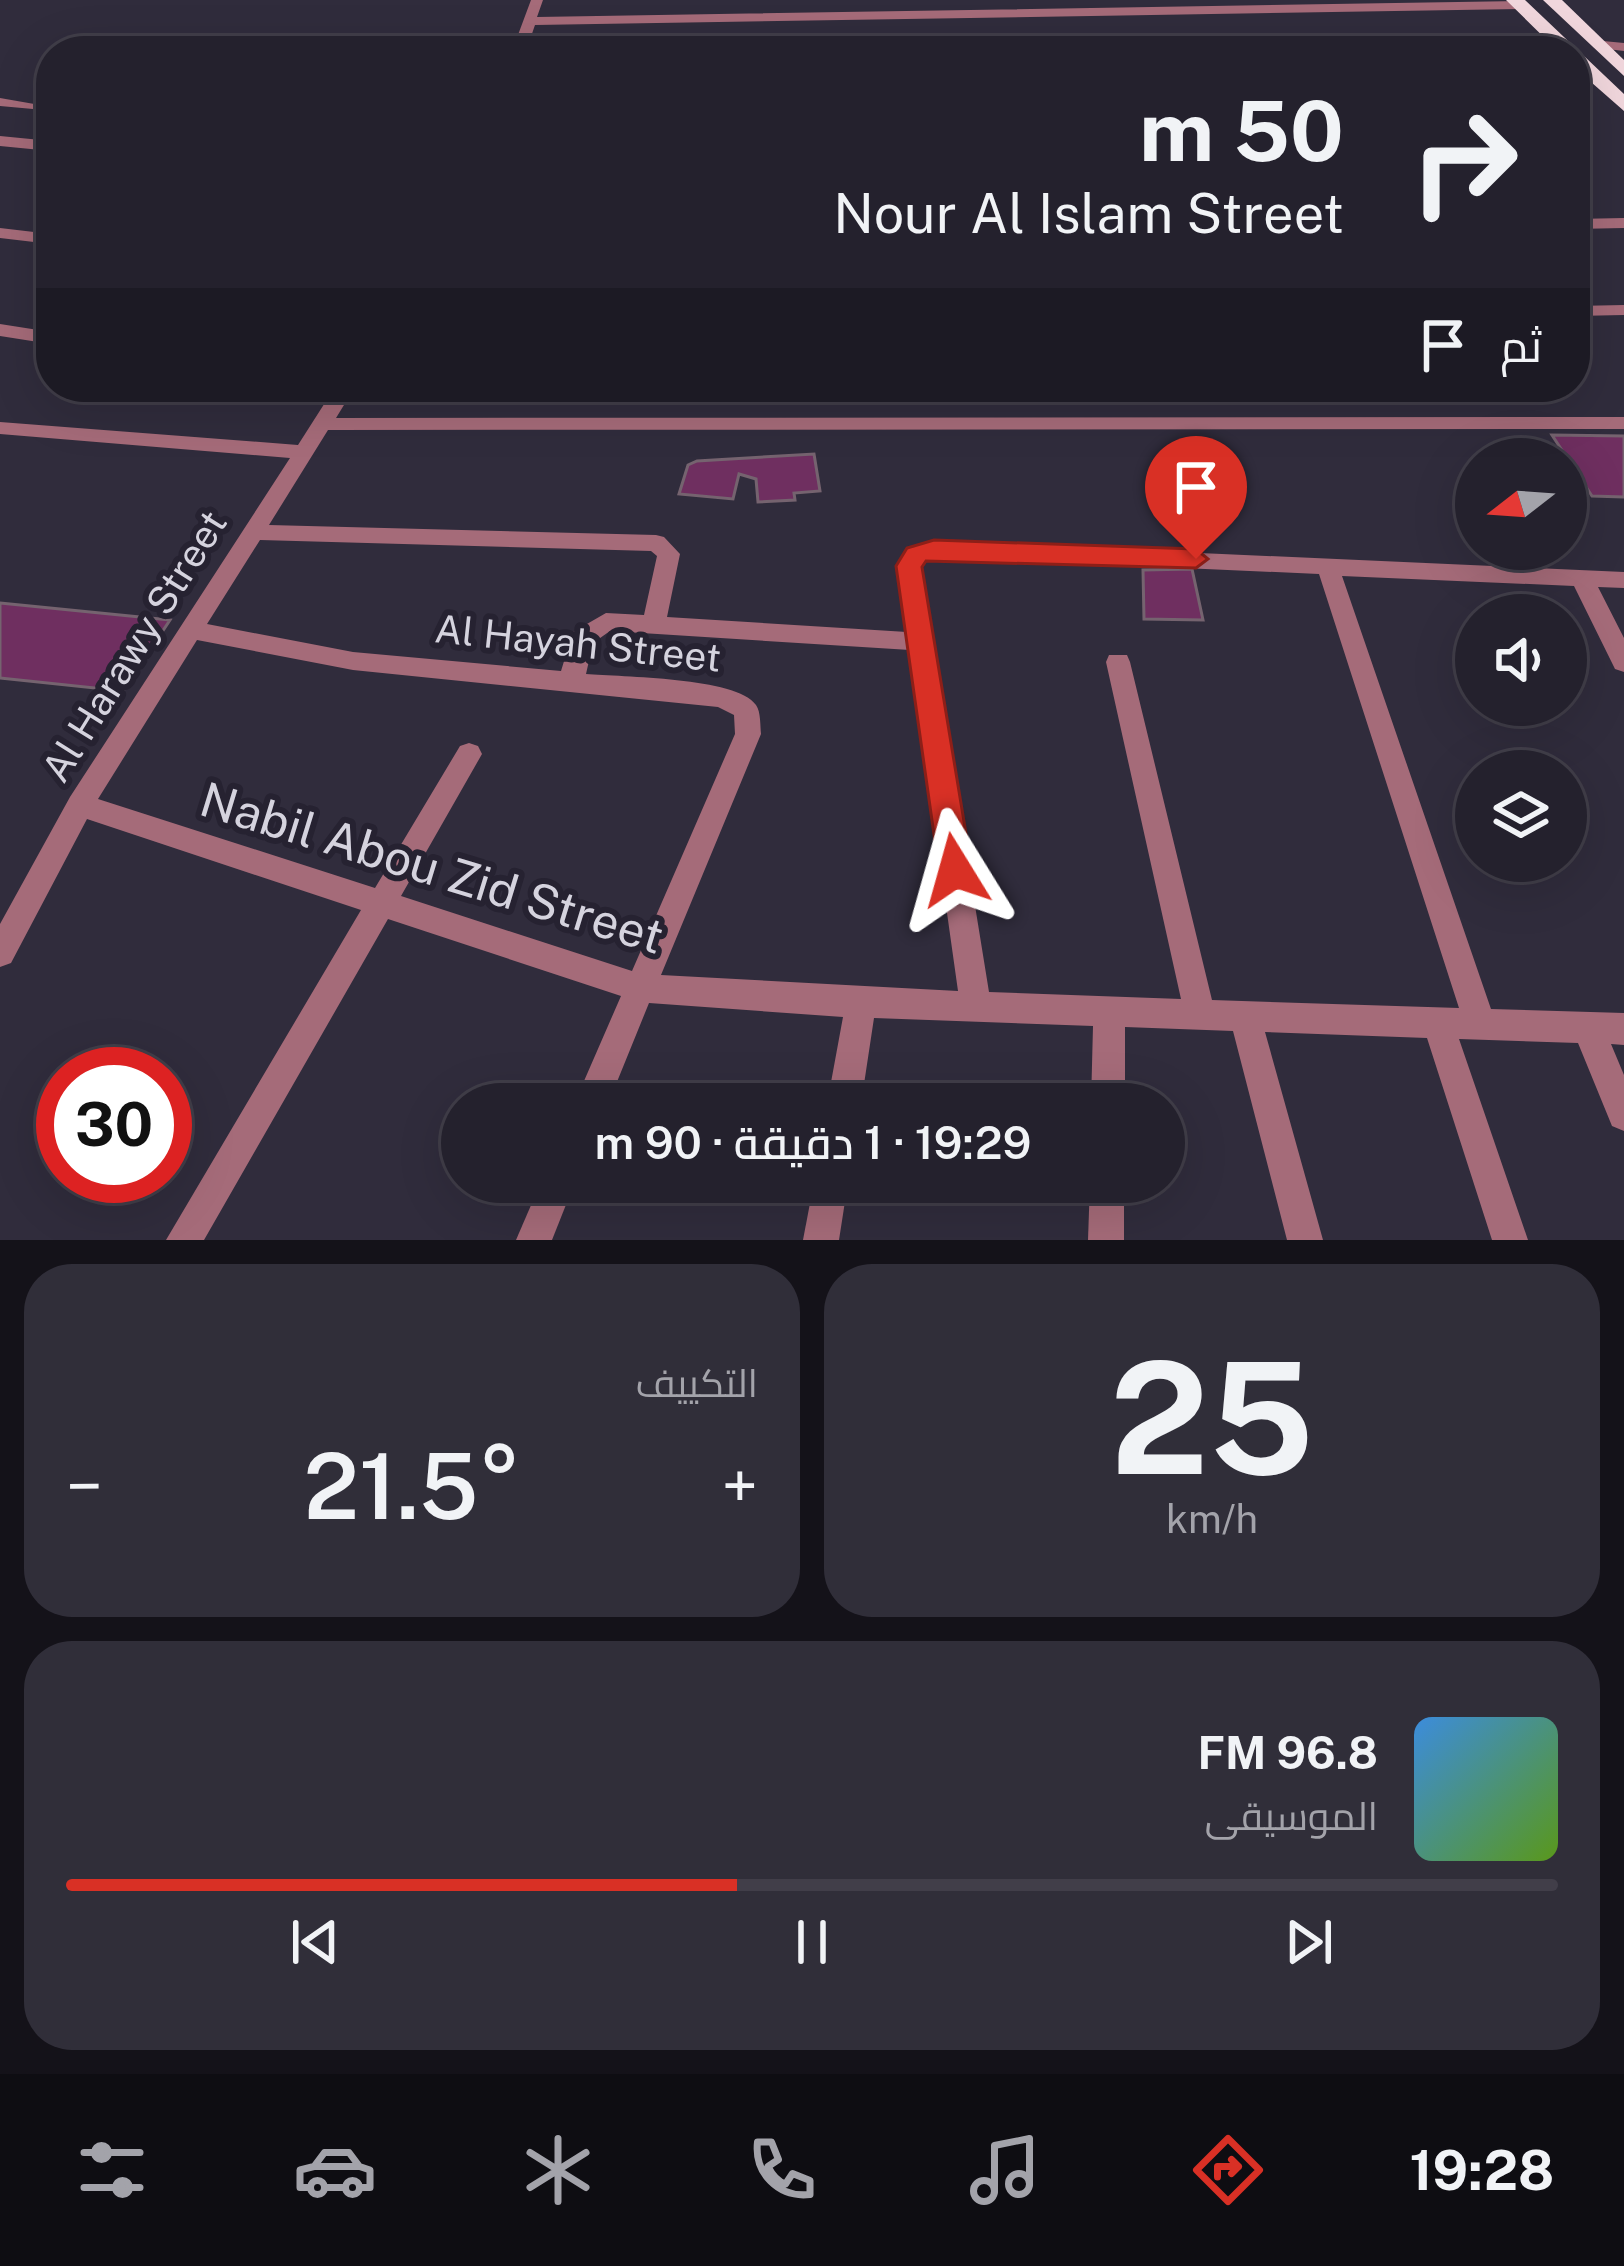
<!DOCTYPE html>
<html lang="ar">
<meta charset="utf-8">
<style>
:root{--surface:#24212d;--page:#302e39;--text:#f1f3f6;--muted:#a3a3aa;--line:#413e49;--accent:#d93025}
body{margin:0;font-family:"Public Sans",Cairo,sans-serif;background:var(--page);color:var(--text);direction:rtl;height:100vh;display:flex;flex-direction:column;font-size:45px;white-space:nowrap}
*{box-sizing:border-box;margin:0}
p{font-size:39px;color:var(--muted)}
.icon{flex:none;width:66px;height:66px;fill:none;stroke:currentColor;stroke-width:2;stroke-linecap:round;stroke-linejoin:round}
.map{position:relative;height:1240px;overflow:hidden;direction:ltr}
.details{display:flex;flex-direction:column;gap:24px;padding:24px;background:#141219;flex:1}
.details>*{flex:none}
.top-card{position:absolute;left:36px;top:36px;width:1554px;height:366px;border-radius:48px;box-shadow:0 12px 48px #0002,0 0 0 3px var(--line);direction:rtl;background:#24212d;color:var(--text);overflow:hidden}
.needle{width:78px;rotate:253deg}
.tools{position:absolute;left:1455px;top:438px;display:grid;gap:24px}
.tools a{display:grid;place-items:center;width:132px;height:132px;border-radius:50%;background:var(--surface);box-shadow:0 12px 48px #0002,0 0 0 3px var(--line);font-size:60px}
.speed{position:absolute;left:36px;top:1047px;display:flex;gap:24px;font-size:60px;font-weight:700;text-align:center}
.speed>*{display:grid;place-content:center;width:156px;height:156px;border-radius:50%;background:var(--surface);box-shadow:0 12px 48px #0002,0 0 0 3px var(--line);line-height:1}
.speed .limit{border:18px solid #d22;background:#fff;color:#111}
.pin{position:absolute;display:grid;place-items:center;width:102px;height:102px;color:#fff;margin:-123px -51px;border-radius:50% 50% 50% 0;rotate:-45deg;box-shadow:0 0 12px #0007}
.pin .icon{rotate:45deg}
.me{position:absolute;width:132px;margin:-66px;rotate:352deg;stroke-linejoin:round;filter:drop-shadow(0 0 9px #0008)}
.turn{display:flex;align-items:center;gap:42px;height:252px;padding:0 48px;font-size:54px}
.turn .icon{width:156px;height:156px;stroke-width:2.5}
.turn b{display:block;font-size:84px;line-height:102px}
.then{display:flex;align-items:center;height:114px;padding:0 48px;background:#0003;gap:24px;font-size:45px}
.big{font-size:90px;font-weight:600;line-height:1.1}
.details .widget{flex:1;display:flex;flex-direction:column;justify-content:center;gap:18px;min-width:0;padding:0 42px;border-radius:48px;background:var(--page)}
.details .dial{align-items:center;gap:0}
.dial b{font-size:156px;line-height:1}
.song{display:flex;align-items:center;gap:36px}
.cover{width:144px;height:144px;border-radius:18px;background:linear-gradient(135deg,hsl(210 70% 55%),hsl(90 70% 35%))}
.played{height:12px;border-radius:6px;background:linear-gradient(90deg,var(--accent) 45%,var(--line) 45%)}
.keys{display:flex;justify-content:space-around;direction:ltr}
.heat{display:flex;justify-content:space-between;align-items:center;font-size:66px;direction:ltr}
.details .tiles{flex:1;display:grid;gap:24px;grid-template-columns:1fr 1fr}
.widget:last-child{grid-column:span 2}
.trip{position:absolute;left:441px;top:1083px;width:744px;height:120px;border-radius:60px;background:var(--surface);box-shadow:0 12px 48px #0002,0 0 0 3px var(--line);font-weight:600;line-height:120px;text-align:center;direction:rtl}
.tab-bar{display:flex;height:192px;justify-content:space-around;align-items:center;background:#0e0d12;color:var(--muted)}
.tab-bar .icon{width:84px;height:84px}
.tab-bar .on{color:var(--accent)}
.tab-bar b{font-size:54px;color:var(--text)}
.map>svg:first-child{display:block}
.building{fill:#6f2f60;stroke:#75636f;stroke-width:3}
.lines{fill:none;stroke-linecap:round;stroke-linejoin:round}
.minor{fill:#a56b79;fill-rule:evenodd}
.trunk{fill:#f0d6dc;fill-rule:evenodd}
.route{fill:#d93025;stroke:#8d1f18;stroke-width:3}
.labels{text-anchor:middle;stroke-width:12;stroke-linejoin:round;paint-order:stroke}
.street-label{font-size:39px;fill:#d5d3de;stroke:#262231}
.near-street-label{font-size:48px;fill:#d5d3de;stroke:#262231}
</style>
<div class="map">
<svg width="1624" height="1240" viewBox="0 0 1624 1240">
<rect width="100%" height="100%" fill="#302c3c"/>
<g class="building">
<path d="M1552 435 1624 436V497L1592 496Z"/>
<path d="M814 454 820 491 794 493 795 500 758 502 756 479 739 474 733 499 679 494 688 465 697 461Z"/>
<path d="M1192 569 1203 620 1144 619 1143 570Z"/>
<path d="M0 603 170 620 123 691 0 678Z"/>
</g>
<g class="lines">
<g class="minor">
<path d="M531 0H543L537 17 1520 1 1526 5 1520 9 535 25 526 51H512Z"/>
<path d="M1603 41 1624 43V51L1598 48 1596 45Z"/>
<path d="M0 98 40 105 33 109 0 106Z"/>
<path d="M0 136 51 141V151L0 146Z"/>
<path d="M1624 218V228L1575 229V219Z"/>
<path d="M0 228 51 234V244L0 238Z"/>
<path d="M1624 305V315L1575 316V306Z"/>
<path d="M0 324 51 332V344L0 336Z"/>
<path d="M335 387H355L336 418 1624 417V429L328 430 269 525 656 535 664 537 680 554 667 617 907 632 898 566 908 548 934 541 1624 572V588L1598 587 1624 638V672L1615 669 1574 586 1342 576 1491 1009 1624 1013V1045L1611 1044 1624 1075V1131L1612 1126 1578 1043 1459 1039 1528 1240H1492L1427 1038 1265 1032 1323 1240H1287L1233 1031 1125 1027V1104H1091L1093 1026 874 1018 861 1104H827L843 1017 649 1003 608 1104H574L621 996 388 919 204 1240H166L361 910 87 819 11 963 0 967V924L70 797 290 458 0 434V422L298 445ZM260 540 651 551 657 556 644 615 606 613 573 632 561 671 353 652 207 624ZM934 557 1319 574 1459 1008 1212 1000 1130 662 1127 655H1109L1106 662 1181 999 989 992 920 566 924 560ZM610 631 910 650 958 991 661 975 761 734C760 726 761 712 756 705 737 677 621 677 586 674L593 643ZM197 640 353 670 718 707 734 715 735 734 632 971 401 896 482 754 478 746 469 743 460 746 375 888 98 799Z"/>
<path d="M541 1182H575L552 1240H516Z"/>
<path d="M814 1182H848L839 1240H803Z"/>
<path d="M1090 1182H1124V1240H1088Z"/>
</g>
<g class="trunk">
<path d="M1506 0H1525L1624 94V111L1575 68V51H1558Z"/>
<path d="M1543 0H1562L1624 60V76Z"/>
</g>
</g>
<path class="route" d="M934 540 1196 549 1208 559 1196 568 926 561 922 567 972 870 967 880 955 884 944 880 939 870 896 566 907 548Z"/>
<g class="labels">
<g class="street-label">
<text transform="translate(578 643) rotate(6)" y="14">Al Hayah Street</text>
<text transform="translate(134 646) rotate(-58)" y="14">Al Harawy Street</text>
</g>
<g class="near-street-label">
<text transform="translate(432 868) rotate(17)" y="17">Nabil Abou Zid Street</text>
</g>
</g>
</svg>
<div class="tools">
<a><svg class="needle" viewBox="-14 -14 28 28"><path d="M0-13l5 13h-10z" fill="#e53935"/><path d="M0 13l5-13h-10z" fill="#a3a3aa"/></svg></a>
<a><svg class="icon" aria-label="sound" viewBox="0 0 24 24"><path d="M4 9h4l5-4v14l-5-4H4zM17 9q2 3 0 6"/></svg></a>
<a><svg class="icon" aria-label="layers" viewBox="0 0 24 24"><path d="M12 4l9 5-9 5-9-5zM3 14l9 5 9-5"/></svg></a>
</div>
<div class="speed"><div class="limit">30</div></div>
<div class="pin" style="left:1196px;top:559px;background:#d93025"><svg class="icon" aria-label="arrive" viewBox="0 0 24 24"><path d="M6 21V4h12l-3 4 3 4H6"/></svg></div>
<svg class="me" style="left:955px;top:870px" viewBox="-20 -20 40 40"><path d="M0-17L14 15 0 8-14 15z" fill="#d93025" stroke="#fff" stroke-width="4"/></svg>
<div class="trip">19:29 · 1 دقيقة · 90 m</div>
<div class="top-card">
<div class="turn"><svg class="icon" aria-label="right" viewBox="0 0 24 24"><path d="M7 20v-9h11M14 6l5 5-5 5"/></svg><div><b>50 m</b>Nour Al Islam Street</div></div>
<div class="then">ثم<svg class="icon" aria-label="arrive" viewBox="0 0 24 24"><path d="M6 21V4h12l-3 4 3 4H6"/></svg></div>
</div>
</div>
<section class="details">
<div class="tiles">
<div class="widget dial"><b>25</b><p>km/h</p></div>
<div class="widget"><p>التكييف</p>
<div class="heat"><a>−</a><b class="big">21.5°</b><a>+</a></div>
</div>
<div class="widget">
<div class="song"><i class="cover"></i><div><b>96.8 FM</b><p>الموسيقى</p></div></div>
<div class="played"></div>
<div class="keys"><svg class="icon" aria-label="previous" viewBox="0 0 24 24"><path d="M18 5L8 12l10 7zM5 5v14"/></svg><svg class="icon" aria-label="pause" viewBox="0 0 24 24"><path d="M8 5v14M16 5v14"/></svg><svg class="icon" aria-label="next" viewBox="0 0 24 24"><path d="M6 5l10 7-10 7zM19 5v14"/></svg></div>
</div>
</div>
</section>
<nav class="tab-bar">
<b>19:28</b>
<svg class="icon on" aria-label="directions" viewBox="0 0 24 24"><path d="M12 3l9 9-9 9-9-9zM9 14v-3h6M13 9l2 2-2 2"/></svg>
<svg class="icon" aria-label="music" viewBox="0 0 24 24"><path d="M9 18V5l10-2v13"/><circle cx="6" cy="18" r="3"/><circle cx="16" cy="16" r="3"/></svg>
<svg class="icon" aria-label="phone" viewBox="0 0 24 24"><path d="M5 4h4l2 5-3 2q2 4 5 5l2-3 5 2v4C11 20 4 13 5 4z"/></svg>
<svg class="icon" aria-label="climate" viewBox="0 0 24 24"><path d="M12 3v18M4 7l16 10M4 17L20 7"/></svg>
<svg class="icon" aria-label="car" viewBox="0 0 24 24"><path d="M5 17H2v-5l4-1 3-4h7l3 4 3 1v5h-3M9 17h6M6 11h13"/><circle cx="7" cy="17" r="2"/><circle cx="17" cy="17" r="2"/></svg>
<svg class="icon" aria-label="filters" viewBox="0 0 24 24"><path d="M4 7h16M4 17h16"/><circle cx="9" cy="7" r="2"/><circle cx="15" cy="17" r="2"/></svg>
</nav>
